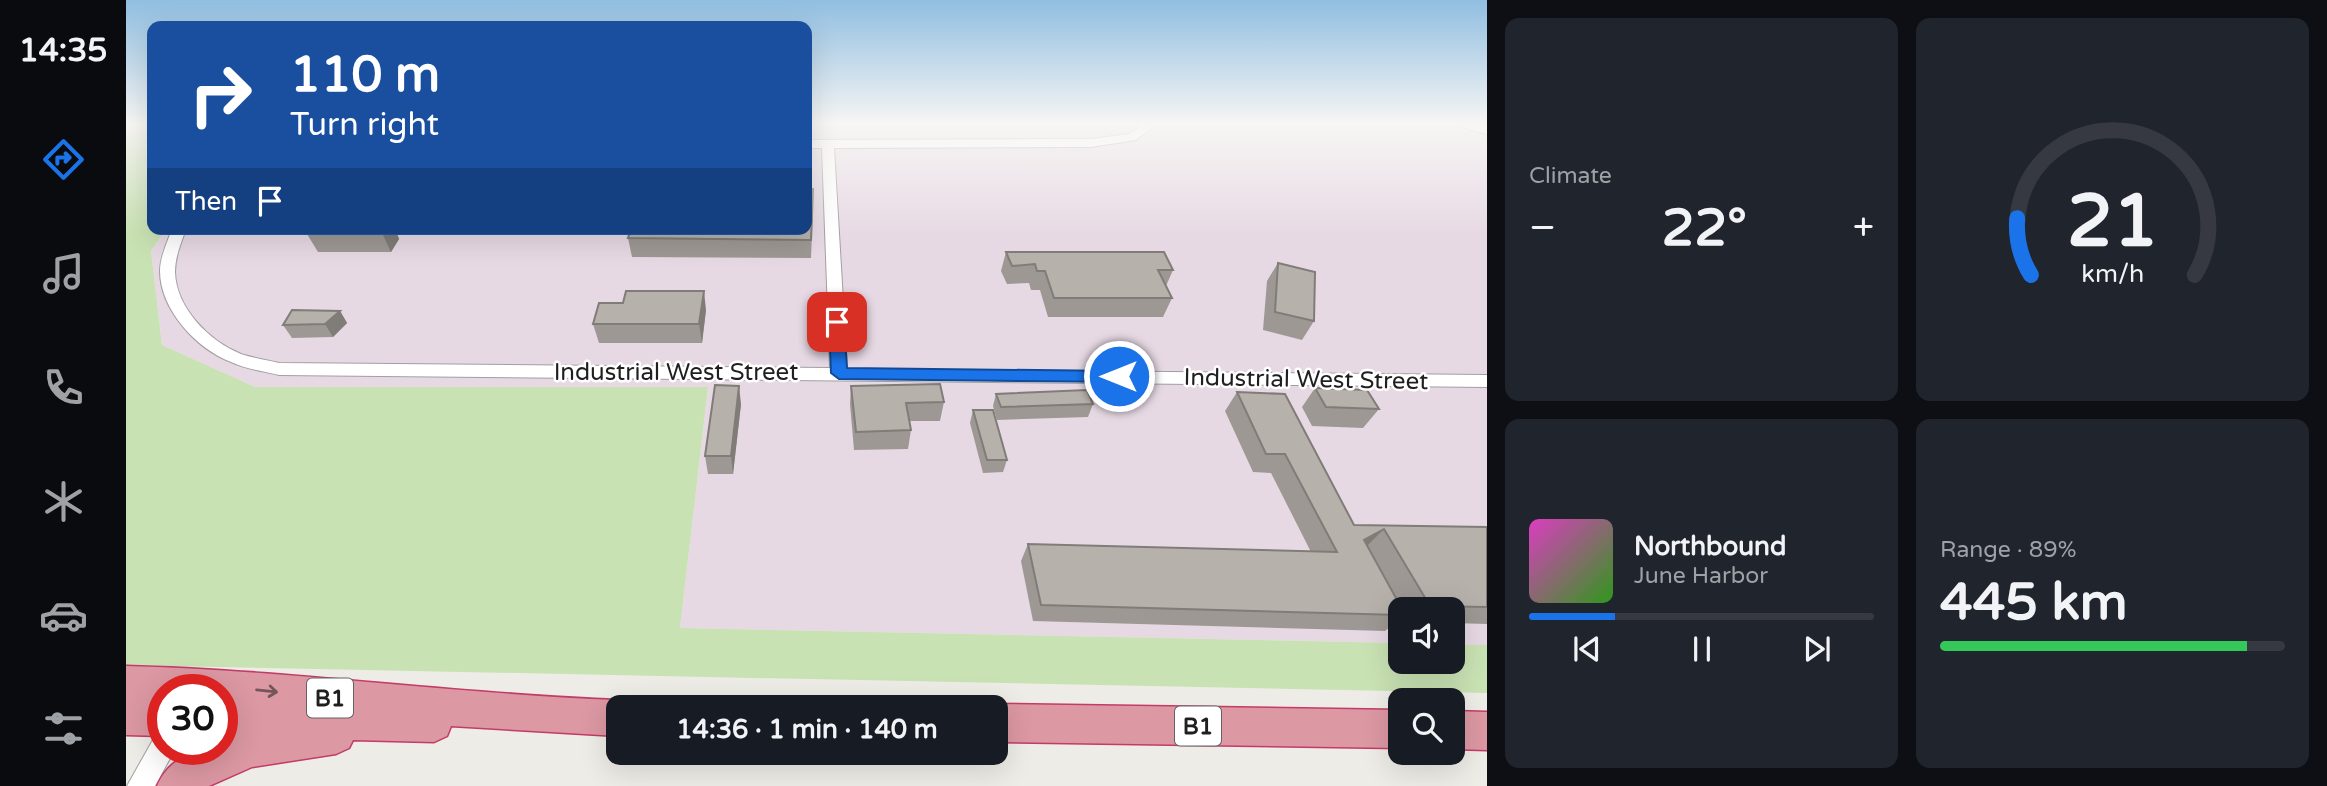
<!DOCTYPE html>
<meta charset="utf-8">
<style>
:root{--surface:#171b24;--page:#20242c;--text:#f1f3f6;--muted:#9ea1a6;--line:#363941;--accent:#1a73e8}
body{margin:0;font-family:"Varela Round",sans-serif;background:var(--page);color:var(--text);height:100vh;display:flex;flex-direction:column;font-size:26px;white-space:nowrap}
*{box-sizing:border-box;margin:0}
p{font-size:23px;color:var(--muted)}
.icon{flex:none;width:38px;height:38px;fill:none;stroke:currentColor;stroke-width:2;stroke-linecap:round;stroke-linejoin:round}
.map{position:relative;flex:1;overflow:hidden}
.details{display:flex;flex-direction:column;gap:18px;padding:18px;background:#0d0f14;width:840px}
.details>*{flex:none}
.hud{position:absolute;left:21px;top:21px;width:665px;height:214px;border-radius:14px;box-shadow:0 7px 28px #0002;background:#1a4fa0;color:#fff;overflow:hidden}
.controls{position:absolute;left:1262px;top:597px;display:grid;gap:14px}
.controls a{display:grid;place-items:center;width:77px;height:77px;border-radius:14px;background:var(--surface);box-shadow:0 7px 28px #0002;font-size:35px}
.speed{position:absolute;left:21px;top:674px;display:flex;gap:14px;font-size:35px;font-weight:700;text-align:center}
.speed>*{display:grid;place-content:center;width:91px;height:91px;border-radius:50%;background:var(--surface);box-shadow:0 7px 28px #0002;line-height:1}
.speed .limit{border:10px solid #d22;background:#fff;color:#111}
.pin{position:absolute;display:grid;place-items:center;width:60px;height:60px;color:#fff;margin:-30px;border-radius:14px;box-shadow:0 4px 10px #0006}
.me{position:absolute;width:77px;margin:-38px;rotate:270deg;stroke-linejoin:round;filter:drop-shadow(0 0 5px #0008)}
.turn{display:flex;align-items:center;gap:24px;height:147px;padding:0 28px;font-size:32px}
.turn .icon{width:91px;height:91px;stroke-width:2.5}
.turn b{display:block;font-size:49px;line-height:60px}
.then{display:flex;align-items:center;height:66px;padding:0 28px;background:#0003;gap:14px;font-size:26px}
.big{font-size:52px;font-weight:700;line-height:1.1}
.details .tile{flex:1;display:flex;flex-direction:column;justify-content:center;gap:10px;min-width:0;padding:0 24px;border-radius:14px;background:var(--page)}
.details .dial{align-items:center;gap:0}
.dial svg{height:182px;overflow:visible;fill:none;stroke:var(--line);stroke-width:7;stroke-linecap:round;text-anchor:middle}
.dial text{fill:var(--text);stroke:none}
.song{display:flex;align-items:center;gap:21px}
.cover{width:84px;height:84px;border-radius:10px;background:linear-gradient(135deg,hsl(310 70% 55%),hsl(110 70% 35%))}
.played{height:7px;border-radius:4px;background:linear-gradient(90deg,var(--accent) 25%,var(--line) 25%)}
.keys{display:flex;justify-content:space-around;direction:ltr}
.heat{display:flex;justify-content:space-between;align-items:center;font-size:38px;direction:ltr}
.charge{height:10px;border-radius:5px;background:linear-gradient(90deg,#34c759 89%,var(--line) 0)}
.details .tiles{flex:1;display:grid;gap:18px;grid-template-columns:repeat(2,1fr)}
.trip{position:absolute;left:480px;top:695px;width:402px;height:70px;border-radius:14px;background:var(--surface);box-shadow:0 7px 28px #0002;font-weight:700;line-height:70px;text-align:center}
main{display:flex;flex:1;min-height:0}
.tabs{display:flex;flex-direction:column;width:126px;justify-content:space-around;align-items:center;background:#090b0e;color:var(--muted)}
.tabs .icon{width:49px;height:49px}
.tabs .on{color:var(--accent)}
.tabs b{font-size:32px;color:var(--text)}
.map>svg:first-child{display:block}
.industrial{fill:#e7d9e4}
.grass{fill:#c9e2b3}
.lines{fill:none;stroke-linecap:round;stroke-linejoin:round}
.minor-casing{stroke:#a0a0a0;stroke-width:2}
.highway-casing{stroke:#c43b67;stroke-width:3}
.minor{fill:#fff;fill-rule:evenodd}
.highway{fill:#dc98a3;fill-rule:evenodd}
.wall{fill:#9d9894}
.shaded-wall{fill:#807c78}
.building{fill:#b7b1ac;stroke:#807c78;stroke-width:2}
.oneway{stroke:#74555a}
.route{fill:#1a73e8;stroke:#114b97;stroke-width:2}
.labels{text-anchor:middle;stroke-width:5;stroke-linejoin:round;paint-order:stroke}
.shield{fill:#fff;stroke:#626262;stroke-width:2}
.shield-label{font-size:23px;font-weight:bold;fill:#1f1f1f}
.street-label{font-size:24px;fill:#1f1f1f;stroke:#fff}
</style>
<main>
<nav class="tabs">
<b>14:35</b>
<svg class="icon on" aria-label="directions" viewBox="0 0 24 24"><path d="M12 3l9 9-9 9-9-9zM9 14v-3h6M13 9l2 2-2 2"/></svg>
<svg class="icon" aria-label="music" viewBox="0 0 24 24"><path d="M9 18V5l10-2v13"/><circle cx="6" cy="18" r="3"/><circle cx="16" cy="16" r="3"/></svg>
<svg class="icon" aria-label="phone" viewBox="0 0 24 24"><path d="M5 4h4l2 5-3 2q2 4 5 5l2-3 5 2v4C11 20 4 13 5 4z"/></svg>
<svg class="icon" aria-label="climate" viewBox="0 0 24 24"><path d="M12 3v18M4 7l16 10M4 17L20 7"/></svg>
<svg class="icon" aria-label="car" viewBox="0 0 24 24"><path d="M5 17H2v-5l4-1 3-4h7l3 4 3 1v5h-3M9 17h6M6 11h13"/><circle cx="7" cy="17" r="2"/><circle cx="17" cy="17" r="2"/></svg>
<svg class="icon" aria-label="filters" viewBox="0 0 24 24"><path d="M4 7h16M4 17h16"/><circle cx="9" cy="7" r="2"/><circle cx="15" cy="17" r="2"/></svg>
</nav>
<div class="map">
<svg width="1361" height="786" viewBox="0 0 1361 786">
<rect width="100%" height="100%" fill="#eeece6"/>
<path class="industrial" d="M681 124H1361V645H1327L1326 609H1274V643L554 628 582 387H129L36 345 25 251 40 229H681Z"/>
<path class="grass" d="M0 124H26V229H40L25 251 36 345 129 387H582L554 628 1274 643V662H1326L1327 645H1361V693L0 665Z"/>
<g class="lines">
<g class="minor-casing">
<g id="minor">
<path d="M1017 124H1031L1010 140 965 147 708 148 721 369 1361 375V387L153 375C137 371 120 369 105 362 71 349 34 310 34 271 34 257 41 243 46 229H60C55 243 49 257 49 272 50 308 83 341 115 354 127 358 141 360 153 363L704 368 696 148H681V140L965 139 1003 134Z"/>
<path d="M1330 124 1361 126V134L1332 126Z"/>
<path d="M37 734V749H49L29 786H1L28 738Z"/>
</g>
</g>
<g class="highway-casing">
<g id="highway">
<path d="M0 666C165 670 328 694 492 700L506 707H492V736L325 726 321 736 308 742 227 740 223 748 210 754 126 767 83 786H31C43 758 68 749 96 749V740L101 738H96V690H37V736L0 735Z"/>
<path d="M870 704 1274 710V748L870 742V707H864Z"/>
<path d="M1326 711 1361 712V750L1326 749Z"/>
</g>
</g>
<use href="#minor" class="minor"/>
<use href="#highway" class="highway"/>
</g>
<g class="wall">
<path d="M687 207 685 258 506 257 502 238Z"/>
<path d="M184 229H269L273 239 265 252H192L181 234Z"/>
<path d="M880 252 1047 270 1040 286 1046 298 1037 317H922L914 290H905L903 283 881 284 875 271Z"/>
<path d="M1152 263 1188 321 1176 340 1137 330 1141 281Z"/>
<path d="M580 310 576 343H473L467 324Z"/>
<path d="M214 311 221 323 207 337 166 338 157 325Z"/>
<path d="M725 386 818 402 814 421H783L785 430 782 449 728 450 724 404Z"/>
<path d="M1189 388 1253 409 1237 428 1186 426 1176 407Z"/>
<path d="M1111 392 1228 525 1361 527V624L1326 623V609H1274V619L1259 631 907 621 895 561 902 544 1185 552 1145 473 1127 472 1099 411Z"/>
<path d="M870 394 967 404 962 417 871 420 867 406Z"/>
<path d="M615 404 607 474H582L579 456Z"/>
<path d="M847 410 881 460 877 472 857 473 844 423Z"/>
</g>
<g class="shaded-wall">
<path d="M258 229H269L273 239 265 252 256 233Z"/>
<path d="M578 291 580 310 576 343 573 324Z"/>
<path d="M214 311 221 323 207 337 199 324Z"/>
<path d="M613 386 615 404 607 474 605 456Z"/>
<path d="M1258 529 1240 547 1238 540Z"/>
</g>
<g class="building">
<path d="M681 189H687L685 240 502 238 505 229H681Z"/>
<path d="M184 229H258L256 233 181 234Z"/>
<path d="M880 252H1038L1047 270H1032L1046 298H928L919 271H911L909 264 886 266Z"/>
<path d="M1152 263 1189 272 1188 321 1149 312Z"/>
<path d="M500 291H578L573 324H467L473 303H497Z"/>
<path d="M166 310 214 311 199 324 157 325Z"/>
<path d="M814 384 818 402 780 403 785 430 730 432 725 386Z"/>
<path d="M589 385 613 386 605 456H579Z"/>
<path d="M1189 388 1241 390 1253 409 1200 407Z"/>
<path d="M961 390 967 404 875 407 870 394Z"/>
<path d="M1111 392 1159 394 1228 525 1361 527V607L1304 606 1258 529 1238 540 1276 609H1274V615L915 605 902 544 1211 552 1159 454H1140Z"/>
<path d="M847 410H867L881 460H861Z"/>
</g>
<defs><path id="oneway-shaft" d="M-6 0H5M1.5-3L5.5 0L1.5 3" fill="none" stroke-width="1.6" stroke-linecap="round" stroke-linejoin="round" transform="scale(1.75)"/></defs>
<use class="oneway" href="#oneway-shaft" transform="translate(141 691) rotate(6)"/>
<linearGradient id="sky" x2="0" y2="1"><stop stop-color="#90bee1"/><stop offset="0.53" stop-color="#f7f6f4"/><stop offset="1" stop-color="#f7f6f4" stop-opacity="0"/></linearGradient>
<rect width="1361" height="234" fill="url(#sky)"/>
<path class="route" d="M711 317 718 322 721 368 993 371 1001 376 993 382 713 379 705 373 703 322Z"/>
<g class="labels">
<g class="shield">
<rect x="181" y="678.5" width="46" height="39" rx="5"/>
<rect x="1049" y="706.5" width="46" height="39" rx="5"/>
</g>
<g class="shield-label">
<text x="204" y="706">B1</text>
<text x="1072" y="734">B1</text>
</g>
<g class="street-label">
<text x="550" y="380">Industrial West Street</text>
<text transform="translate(1180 379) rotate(1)" y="8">Industrial West Street</text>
</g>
</g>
</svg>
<div class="controls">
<a><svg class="icon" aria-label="sound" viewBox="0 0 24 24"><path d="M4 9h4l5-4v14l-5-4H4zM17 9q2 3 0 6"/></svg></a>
<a><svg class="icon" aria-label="search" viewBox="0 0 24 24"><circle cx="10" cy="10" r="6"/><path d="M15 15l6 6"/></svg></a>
</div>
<div class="speed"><div class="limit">30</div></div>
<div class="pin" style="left:711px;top:322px;background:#d93025"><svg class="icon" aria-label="arrive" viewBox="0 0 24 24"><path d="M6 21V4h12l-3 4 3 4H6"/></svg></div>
<svg class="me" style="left:993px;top:376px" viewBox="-20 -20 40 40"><circle r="17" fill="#1a73e8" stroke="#fff" stroke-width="3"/><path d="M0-11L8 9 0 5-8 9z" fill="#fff"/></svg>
<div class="trip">14:36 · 1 min · 140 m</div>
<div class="hud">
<div class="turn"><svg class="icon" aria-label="right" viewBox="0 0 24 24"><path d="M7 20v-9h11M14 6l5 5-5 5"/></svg><div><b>110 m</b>Turn right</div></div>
<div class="then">Then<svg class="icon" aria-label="arrive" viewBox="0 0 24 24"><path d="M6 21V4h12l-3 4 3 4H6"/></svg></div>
</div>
</div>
<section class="details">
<div class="tiles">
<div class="tile"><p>Climate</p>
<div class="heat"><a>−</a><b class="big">22°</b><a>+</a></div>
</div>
<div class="tile dial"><svg viewBox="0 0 100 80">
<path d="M14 69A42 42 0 1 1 86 69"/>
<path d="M14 69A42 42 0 0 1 8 44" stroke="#1a73e8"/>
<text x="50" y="56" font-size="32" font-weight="700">21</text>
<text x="50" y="72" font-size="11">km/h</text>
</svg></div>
<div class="tile">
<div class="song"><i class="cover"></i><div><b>Northbound</b><p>June Harbor</p></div></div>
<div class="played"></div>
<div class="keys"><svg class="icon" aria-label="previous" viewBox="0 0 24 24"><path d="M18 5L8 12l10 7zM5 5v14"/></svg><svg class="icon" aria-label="pause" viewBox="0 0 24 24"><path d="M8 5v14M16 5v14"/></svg><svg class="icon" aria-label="next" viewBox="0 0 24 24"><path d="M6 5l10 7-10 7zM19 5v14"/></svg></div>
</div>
<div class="tile"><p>Range · 89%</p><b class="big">445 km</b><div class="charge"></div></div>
</div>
</section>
</main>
